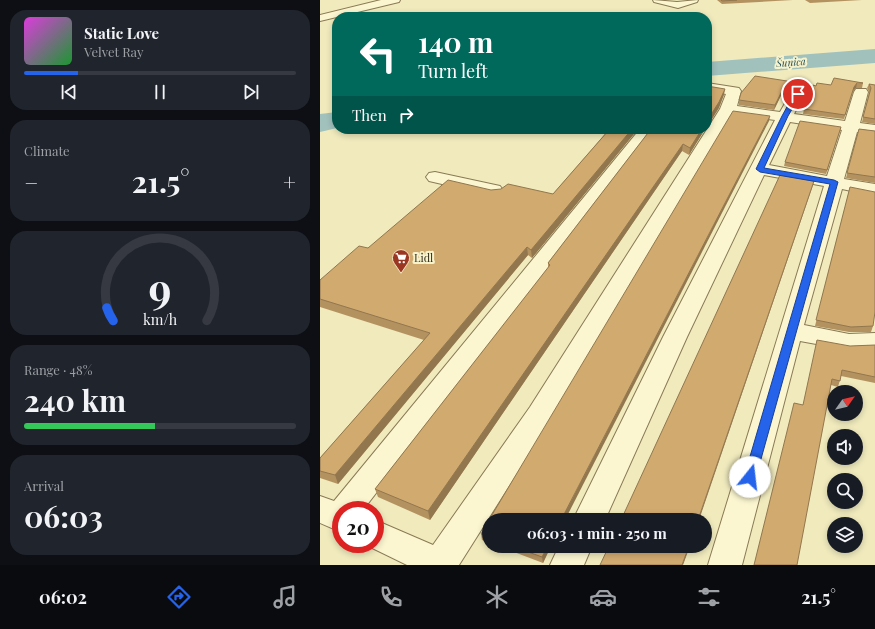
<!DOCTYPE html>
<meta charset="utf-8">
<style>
:root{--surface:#171b24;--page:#20242c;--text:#f1f3f6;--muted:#9ea1a6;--line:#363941;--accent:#2563eb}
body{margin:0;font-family:"Playfair Display",serif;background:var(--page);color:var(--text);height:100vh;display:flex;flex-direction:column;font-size:15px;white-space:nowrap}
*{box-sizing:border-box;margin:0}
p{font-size:13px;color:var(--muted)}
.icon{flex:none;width:22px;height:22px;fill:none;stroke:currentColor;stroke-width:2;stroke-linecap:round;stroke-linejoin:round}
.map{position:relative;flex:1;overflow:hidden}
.details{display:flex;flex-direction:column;gap:10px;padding:10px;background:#0d0f14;width:320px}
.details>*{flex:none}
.banner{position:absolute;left:12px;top:12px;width:380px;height:122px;border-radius:16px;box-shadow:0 2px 6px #0003;background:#00695c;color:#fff;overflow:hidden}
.needle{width:26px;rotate:56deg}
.controls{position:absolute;left:507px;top:385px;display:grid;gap:8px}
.controls a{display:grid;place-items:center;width:36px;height:36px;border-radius:50%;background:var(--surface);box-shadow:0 2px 6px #0003;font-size:20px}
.speed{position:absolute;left:12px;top:501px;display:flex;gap:8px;font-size:20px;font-weight:700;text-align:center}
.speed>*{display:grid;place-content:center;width:52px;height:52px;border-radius:50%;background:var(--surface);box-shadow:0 2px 6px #0003;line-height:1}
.speed .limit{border:6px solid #d22;background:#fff;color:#111}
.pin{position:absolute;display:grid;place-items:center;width:34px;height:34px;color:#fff;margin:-17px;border:2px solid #fff;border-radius:50%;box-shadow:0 1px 4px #0007}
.me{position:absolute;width:44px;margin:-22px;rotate:16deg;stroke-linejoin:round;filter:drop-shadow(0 0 3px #0008)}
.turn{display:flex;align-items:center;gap:14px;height:84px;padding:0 20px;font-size:18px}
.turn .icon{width:52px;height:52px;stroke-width:2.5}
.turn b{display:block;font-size:28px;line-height:34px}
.then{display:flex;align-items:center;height:38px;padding:0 20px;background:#0003;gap:8px;font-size:15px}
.big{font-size:30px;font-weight:700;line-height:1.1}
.details .card{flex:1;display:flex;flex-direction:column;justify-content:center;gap:6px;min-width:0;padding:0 14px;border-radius:16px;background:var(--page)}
.details .dial{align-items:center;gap:0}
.dial svg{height:104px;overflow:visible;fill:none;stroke:var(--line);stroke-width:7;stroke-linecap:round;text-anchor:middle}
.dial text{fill:var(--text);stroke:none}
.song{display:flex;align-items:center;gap:12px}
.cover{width:48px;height:48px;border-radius:6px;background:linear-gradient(135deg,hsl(300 70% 55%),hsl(130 70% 35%))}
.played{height:4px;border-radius:2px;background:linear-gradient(90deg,var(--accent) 20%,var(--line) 20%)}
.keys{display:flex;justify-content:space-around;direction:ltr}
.heat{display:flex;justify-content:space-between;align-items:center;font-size:22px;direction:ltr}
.charge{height:6px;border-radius:3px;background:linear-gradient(90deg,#34c759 48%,var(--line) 0)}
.trip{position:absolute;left:162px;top:513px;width:230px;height:40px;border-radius:20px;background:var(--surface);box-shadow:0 2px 6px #0003;font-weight:700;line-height:40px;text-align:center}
.tab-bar{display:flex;height:64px;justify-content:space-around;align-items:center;background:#090b0e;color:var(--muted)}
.tab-bar .icon{width:28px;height:28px}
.tab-bar .current{color:var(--accent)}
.tab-bar b{font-size:18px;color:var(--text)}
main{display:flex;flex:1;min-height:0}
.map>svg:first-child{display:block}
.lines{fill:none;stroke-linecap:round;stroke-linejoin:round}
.river{fill:#a1c1bd;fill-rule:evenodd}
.minor-casing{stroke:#897a55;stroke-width:2}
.minor{fill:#fbf6d0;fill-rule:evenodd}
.wall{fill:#b49260}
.shaded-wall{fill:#92774e}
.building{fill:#d1aa70;stroke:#92774e}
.route{fill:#2563eb;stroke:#184099}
.labels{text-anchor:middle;stroke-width:4;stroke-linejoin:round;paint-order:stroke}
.far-water-label{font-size:10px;font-style:italic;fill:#295358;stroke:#f7f3cd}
.poi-label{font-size:11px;fill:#372e1b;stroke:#f7f3cd;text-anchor:start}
</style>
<main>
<section class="details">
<div class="card">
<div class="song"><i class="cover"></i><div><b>Static Love</b><p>Velvet Ray</p></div></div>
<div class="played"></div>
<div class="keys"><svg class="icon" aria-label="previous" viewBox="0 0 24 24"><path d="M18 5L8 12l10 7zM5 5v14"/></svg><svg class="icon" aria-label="pause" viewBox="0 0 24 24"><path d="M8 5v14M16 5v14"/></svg><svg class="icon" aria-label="next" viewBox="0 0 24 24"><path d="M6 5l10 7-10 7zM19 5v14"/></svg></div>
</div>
<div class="card"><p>Climate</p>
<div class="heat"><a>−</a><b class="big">21.5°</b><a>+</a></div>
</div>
<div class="card dial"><svg viewBox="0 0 100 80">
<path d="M14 69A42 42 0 1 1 86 69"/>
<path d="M14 69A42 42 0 0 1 9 59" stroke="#2563eb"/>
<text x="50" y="56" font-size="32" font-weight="700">9</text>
<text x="50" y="72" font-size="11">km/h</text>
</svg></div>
<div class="card"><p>Range · 48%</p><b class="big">240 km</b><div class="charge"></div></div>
<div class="card"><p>Arrival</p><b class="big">06:03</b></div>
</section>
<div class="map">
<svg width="555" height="565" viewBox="0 0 555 565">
<rect width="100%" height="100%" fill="#f0eabd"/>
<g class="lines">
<g class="river">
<path d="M555 49V63L387 76V62Z"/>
<path d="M17 112V128L0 132V114Z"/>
</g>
<g class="minor-casing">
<g id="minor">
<path d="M61 0H80L79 2 0 21V15Z"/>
<path d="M333 0 357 2 378 0 377 2 358 8 334 2Z"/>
<path d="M387 83 419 88 421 91 417 106 460 112 472 91H482L484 94 474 114 525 121 534 92 536 89H546L548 92 540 123 555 125V135L537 132 524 179 555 184V196L522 189 484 325 529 334 555 333V349L529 350 480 341 422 565H388L504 186 444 175 367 337 285 520H253L343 337 455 120 412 114 230 421 139 565H87L44 544H55V520L113 545 210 407 400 109 406 94 387 91ZM470 122 522 130 507 176 449 165Z"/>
<path d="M320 129H336L43 510H21V532L0 523V496L14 501Z"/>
<path d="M115 172 180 186 183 190 180 194 174 196 109 181 106 177 109 173Z"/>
<path d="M239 546H272L264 565H230Z"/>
</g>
</g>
<use href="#minor" class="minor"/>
</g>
<g class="wall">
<path d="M397 0H473L402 4Z"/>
<path d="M485 0H542L490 3Z"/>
<path d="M543 83 542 88H536L533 91 524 119 483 114 484 109 496 86Z"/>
<path d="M549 84 555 85V124L542 122 549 92 547 88Z"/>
<path d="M466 85 454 110 419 105V100Z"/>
<path d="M521 127 506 174 464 166 465 162Z"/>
<path d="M287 129H318L212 258 208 255 18 484 0 478V458L104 340 0 307V280L48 248 171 190 233 194 285 134V131Z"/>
<path d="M331 129H385L369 155 362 151 110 520 58 497 55 489 228 268V263Z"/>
<path d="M539 129 555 131V183L526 178Z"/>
<path d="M530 187 553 326 551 332H529L495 326Z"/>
<path d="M555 345V383L521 376 518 387 511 385 483 405 530 346Z"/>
<path d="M169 520V542L162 540 161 534Z"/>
<path d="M178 546H231L223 563Z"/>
</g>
<g class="shaded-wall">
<path d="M467 81 466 85 454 110 455 105Z"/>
<path d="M537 83 536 88 533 91 524 119 534 87Z"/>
<path d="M405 89 404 95 399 108 387 127V121Z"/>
<path d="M450 116 449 121 245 520H241Z"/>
<path d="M521 127 520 131 506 174 507 170Z"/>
<path d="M312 129H318L212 258 211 250Z"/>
<path d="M382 129H385L369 155 370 148Z"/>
<path d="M363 144 362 151 110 520 108 511Z"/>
<path d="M494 181 493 185 379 520H378Z"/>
<path d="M207 247 208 255 18 484 15 475Z"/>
<path d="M228 546H231L223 563 222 557Z"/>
<path d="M369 546H370L363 565H362Z"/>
</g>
<g class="building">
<path d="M401 0H417L402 1Z"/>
<path d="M435 76 467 81 455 105 419 100 421 93Z"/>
<path d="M514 78 543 83H537L534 87 525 115 484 109 493 85 496 86 497 83 511 85Z"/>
<path d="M549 84 555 85V119L543 117 551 88Z"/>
<path d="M387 86 405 89 399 102 387 121Z"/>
<path d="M413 111 450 116 241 520H169Z"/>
<path d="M480 121 521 127 507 170 465 162Z"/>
<path d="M287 129H312L211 250 207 247 15 475 0 471V458L110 333 0 299V280L39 246 48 248 128 180 171 190 181 189 188 184 233 194 288 131H285Z"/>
<path d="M331 129H382L370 148 363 144 108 511 55 489 230 265 228 263Z"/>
<path d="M539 129 555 131V177L527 173Z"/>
<path d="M460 175 494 181 378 520H301Z"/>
<path d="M530 187 555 192V312L553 326 531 327 496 320Z"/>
<path d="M497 340 530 346 555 345V377L522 370 520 381 512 379 477 565H434L474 403 483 405Z"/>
<path d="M169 520V537L161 534Z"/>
<path d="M192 546H228L222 557Z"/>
<path d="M289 546H369L362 565H280Z"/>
</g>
<path class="route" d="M478 92 481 94 468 116 444 168 514 180 518 182 436 477 434 481 430 482 426 481 424 477 510 184 440 172 436 169 462 116 474 94Z"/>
<defs>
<g id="supermarket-pin" transform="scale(0.9)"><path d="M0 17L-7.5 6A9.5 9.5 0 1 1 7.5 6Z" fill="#9b3622" stroke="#f7f3cd"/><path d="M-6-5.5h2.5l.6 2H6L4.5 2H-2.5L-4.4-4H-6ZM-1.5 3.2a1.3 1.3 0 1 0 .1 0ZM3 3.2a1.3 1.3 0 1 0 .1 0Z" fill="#fff"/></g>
</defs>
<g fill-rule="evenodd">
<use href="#supermarket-pin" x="81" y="258"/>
</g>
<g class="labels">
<g class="far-water-label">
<text transform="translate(471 62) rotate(-4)" y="4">Šuņica</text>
</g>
<g class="poi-label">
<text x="94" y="262">Lidl</text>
</g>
</g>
</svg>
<div class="controls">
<a><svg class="needle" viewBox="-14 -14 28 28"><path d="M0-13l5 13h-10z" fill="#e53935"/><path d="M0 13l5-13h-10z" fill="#9ea1a6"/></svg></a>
<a><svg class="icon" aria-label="sound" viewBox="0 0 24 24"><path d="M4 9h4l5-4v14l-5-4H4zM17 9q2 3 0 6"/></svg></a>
<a><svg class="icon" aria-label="search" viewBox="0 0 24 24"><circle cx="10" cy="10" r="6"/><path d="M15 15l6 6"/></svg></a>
<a><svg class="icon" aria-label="layers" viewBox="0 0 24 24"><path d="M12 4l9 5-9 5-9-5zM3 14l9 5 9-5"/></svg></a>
</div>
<div class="speed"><div class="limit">20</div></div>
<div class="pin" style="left:478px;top:94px;background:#d93025"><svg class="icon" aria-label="arrive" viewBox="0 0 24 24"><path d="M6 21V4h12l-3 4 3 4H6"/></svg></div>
<svg class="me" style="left:430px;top:477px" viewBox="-20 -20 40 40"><circle r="19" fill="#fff"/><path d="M0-13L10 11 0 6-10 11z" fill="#2563eb"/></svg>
<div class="trip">06:03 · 1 min · 250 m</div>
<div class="banner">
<div class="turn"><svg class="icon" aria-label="left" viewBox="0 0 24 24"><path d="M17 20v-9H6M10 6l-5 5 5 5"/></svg><div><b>140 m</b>Turn left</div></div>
<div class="then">Then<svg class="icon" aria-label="right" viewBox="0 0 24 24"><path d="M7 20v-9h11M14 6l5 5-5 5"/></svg></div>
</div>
</div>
</main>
<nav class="tab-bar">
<b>06:02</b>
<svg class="icon current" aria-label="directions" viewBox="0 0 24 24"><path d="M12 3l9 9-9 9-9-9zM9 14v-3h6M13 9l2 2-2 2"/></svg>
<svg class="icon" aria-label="music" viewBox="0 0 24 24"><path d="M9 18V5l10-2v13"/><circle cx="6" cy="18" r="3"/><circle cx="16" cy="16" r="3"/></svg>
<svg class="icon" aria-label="phone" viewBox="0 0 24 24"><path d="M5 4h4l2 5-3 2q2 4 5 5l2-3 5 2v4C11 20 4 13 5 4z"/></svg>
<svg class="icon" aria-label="climate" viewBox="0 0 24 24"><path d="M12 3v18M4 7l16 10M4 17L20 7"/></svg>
<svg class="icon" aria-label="car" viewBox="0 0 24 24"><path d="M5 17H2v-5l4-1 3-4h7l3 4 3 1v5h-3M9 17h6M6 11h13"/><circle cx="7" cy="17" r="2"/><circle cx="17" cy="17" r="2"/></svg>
<svg class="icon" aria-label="filters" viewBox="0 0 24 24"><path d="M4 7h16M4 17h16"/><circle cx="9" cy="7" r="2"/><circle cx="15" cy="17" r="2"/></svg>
<b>21.5°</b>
</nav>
